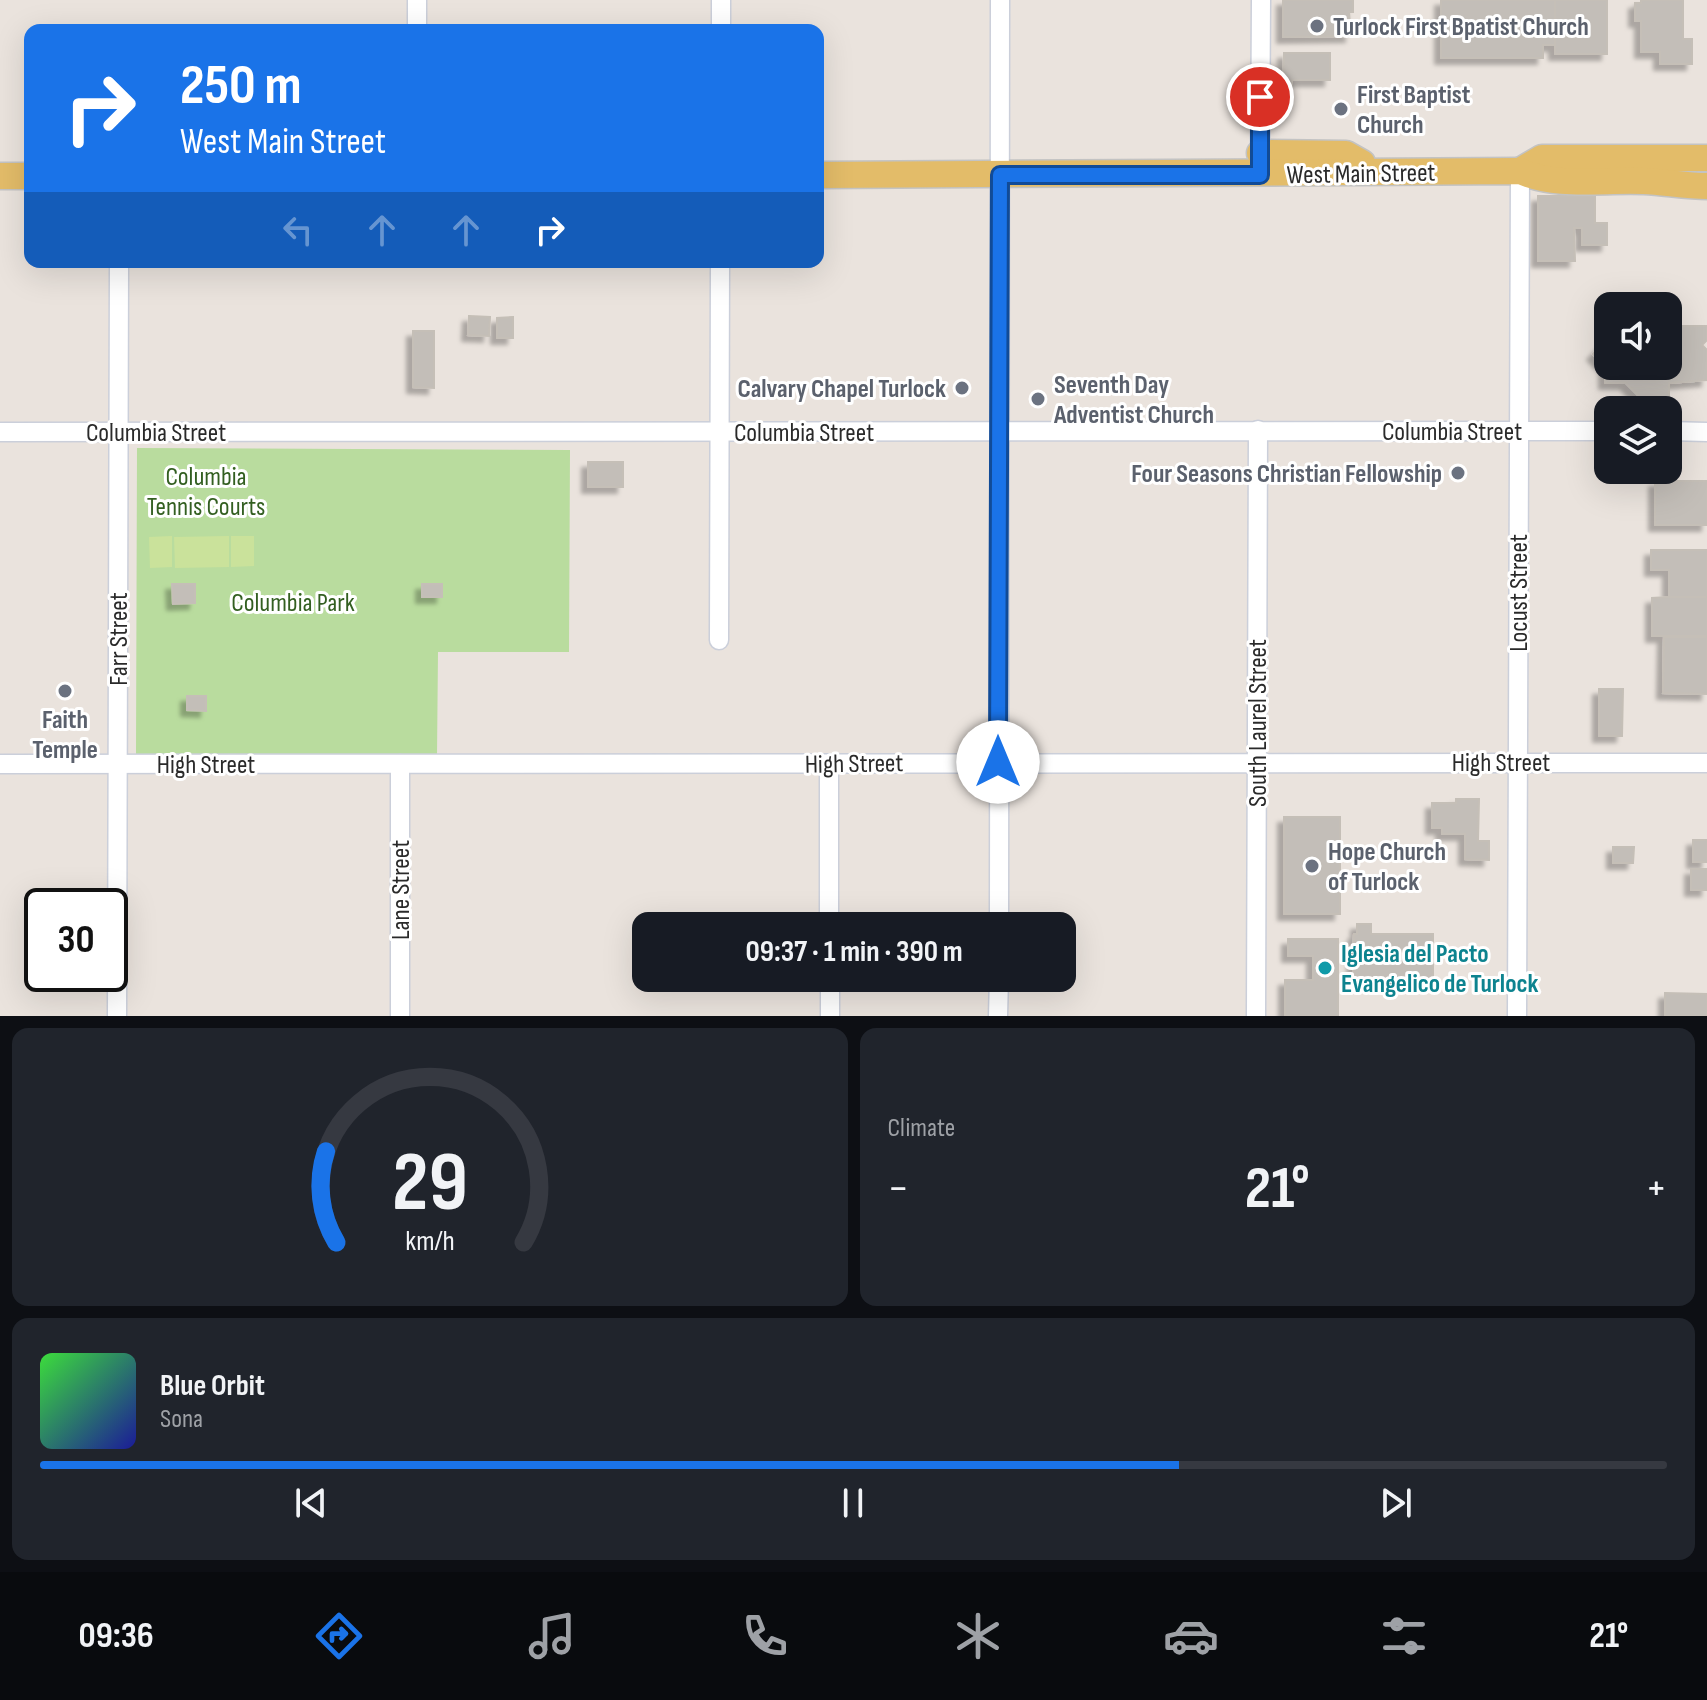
<!DOCTYPE html>
<meta charset="utf-8">
<style>
:root{--surface:#171b24;--page:#20242c;--text:#f1f3f6;--muted:#9ea1a6;--line:#363941;--accent:#1a73e8}
body{margin:0;font-family:"Sofia Sans Condensed",sans-serif;background:var(--page);color:var(--text);height:100vh;display:flex;flex-direction:column;font-size:30px;white-space:nowrap}
*{box-sizing:border-box;margin:0}
p{font-size:26px;color:var(--muted)}
.icon{flex:none;width:44px;height:44px;fill:none;stroke:currentColor;stroke-width:2;stroke-linecap:round;stroke-linejoin:round}
.map{position:relative;height:1016px;overflow:hidden}
.sheet{display:flex;flex-direction:column;gap:12px;padding:12px;background:#0d0f14;flex:1}
.sheet>*{flex:none}
.guide{position:absolute;left:24px;top:24px;width:800px;height:244px;border-radius:16px;box-shadow:0 8px 32px #0002;background:#1a73e8;color:#fff;overflow:hidden}
.buttons{position:absolute;left:1594px;top:292px;display:grid;gap:16px}
.buttons a{display:grid;place-items:center;width:88px;height:88px;border-radius:16px;background:var(--surface);box-shadow:0 8px 32px #0002;font-size:40px}
.speed{position:absolute;left:24px;top:888px;display:flex;gap:16px;font-size:40px;font-weight:700;text-align:center}
.speed>*{display:grid;place-content:center;width:104px;height:104px;border-radius:50%;background:var(--surface);box-shadow:0 8px 32px #0002;line-height:1}
.speed .limit{border:4px solid #111;border-radius:12px;background:#fff;color:#111}
.pin{position:absolute;display:grid;place-items:center;width:68px;height:68px;color:#fff;margin:-34px;border:4px solid #fff;border-radius:50%;box-shadow:0 2px 8px #0007}
.me{position:absolute;width:88px;margin:-44px;rotate:0deg;stroke-linejoin:round;filter:drop-shadow(0 0 6px #0008)}
.turn{display:flex;align-items:center;gap:28px;height:168px;padding:0 24px;font-size:36px}
.turn .icon{width:104px;height:104px;stroke-width:2.5}
.turn b{display:block;font-size:56px;line-height:68px}
.lanes{display:flex;align-items:center;height:76px;padding:0 24px;background:#0003;justify-content:center;gap:40px;direction:ltr}
.lanes .off{opacity:.35}
.big{font-size:60px;font-weight:700;line-height:1.1}
.sheet .widget{flex:1;display:flex;flex-direction:column;justify-content:center;gap:12px;min-width:0;padding:0 28px;border-radius:16px;background:var(--page)}
.sheet .dial{align-items:center;gap:0}
.dial svg{height:208px;overflow:visible;fill:none;stroke:var(--line);stroke-width:7;stroke-linecap:round;text-anchor:middle}
.dial text{fill:var(--text);stroke:none}
.song{display:flex;align-items:center;gap:24px}
.cover{width:96px;height:96px;border-radius:12px;background:linear-gradient(135deg,hsl(120 70% 55%),hsl(240 70% 35%))}
.played{height:8px;border-radius:4px;background:linear-gradient(90deg,var(--accent) 70%,var(--line) 70%)}
.keys{display:flex;justify-content:space-around;direction:ltr}
.heat{display:flex;justify-content:space-between;align-items:center;font-size:44px;direction:ltr}
.sheet .tiles{flex:1;display:grid;gap:12px;grid-template-columns:1fr 1fr}
.widget:last-child{grid-column:span 2}
.trip{position:absolute;left:632px;top:912px;width:444px;height:80px;border-radius:16px;background:var(--surface);box-shadow:0 8px 32px #0002;font-weight:700;line-height:80px;text-align:center}
.dock{display:flex;height:128px;justify-content:space-around;align-items:center;background:#090b0e;color:var(--muted)}
.dock .icon{width:56px;height:56px}
.dock .active{color:var(--accent)}
.dock b{font-size:36px;color:var(--text)}
.map>svg:first-child{display:block}
.green{fill:#b9dc9e}
.pitch{fill:#cae29b}
.building{fill:#c3beb8;stroke:#c5bfb7;stroke-width:2;filter:url(#shadow)}
.lines{fill:none;stroke-linecap:round;stroke-linejoin:round}
.minor-casing{stroke:#cbcfda;stroke-width:21}
.primary-casing{stroke:#c3c3c3;stroke-width:29}
.minor{stroke:#fff;stroke-width:18}
.primary{stroke:#e3bc69;stroke-width:26}
.route-casing{stroke:#114b97;stroke-width:20}
.route{stroke:#1a73e8;stroke-width:14}
.worship-dot{fill:#6b7280;stroke:#fff;stroke-width:3}
.culture-dot{fill:#0f9aa8;stroke:#fff;stroke-width:3}
.labels{text-anchor:middle;stroke-width:6;stroke-linejoin:round;paint-order:stroke}
.worship-label{font-size:26px;font-weight:bold;fill:#5b616d;stroke:#fff;text-anchor:start}
.street-label{font-size:26px;fill:#2a2a2a;stroke:#fff}
.park-label{font-size:26px;fill:#335f21;stroke:#fff}
.culture-label{font-size:26px;font-weight:bold;fill:#0d838f;stroke:#fff;text-anchor:start}
</style>
<div class="map">
<svg width="1707" height="1016" viewBox="0 0 1707 1016">
<defs>
<filter id="shadow"><feDropShadow dx="-6" dy="6" stdDeviation="2" flood-color="#0004"/></filter>
</defs>
<rect width="100%" height="100%" fill="#eae3dd"/>
<path class="green" d="M137 448 570 450 569 652H438L437 755 136 754Z"/>
<g class="pitch">
<path d="M172 536V567L150 568 149 537Z"/>
<path d="M229 536V567L175 568 174 537Z"/>
<path d="M231 536H254V566L231 567Z"/>
</g>
<g class="building">
<path d="M1283 0H1353V12H1349L1351 36 1283 37Z"/>
<path d="M1441 0H1555V45H1543V58H1441Z"/>
<rect x="1555" y="0" width="52" height="54"/>
<path d="M1641 0H1683V39H1692V64H1660V52H1641V21H1635V3H1641Z"/>
<path d="M1284 53H1330V80H1292V85H1283Z"/>
<path d="M1538 196H1595V223H1607V245H1582V228H1574L1575 261H1538Z"/>
<path d="M469 316 490 317 489 336 468 335Z"/>
<path d="M513 317V338H497V318Z"/>
<path d="M1668 326H1707V340L1702 345 1707 350V380L1669 383V409H1652L1626 383H1605V367L1593 354 1608 339V366H1668Z"/>
<path d="M413 331H434V388L413 387Z"/>
<rect x="588" y="462" width="35" height="25"/>
<rect x="1655" y="481" width="52" height="44"/>
<path d="M1651 550H1707V597H1669V570H1651Z"/>
<path d="M172 584H195V603L173 604Z"/>
<rect x="422" y="584" width="20" height="13"/>
<path d="M1669 597H1707V636H1652V598Z"/>
<path d="M1664 637H1707V694L1663 693Z"/>
<path d="M1599 689H1623L1622 736H1599Z"/>
<path d="M187 696H206V711L187 710Z"/>
<path d="M1456 799H1479L1478 841H1489V860L1465 859V834H1442V828H1432V803H1456Z"/>
<rect x="1284" y="817" width="56" height="97"/>
<rect x="1693" y="840" width="14" height="22"/>
<path d="M1613 847H1634L1633 863H1613Z"/>
<rect x="1691" y="869" width="16" height="21"/>
<path d="M1357 924H1371V934H1433V979L1353 978 1354 934H1357Z"/>
<path d="M1288 939H1338V1016H1285V980H1313V956H1288Z"/>
<path d="M1665 993 1707 994V1016H1665Z"/>
</g>
<g class="lines">
<g class="minor-casing">
<g id="minor">
<path d="M417 0V30"/>
<path d="M721 30V0"/>
<path d="M1260 165 1261 0"/>
<path d="M1668 431 1707 432"/>
<path d="M0 432 1608 431"/>
<path d="M719 640 720 262"/>
<path d="M0 764 1707 763"/>
<path d="M829 764V926"/>
<path d="M999 926 1000 0"/>
<path d="M830 978V1016"/>
<path d="M117 1016 119 262"/>
<path d="M400 1016V764"/>
<path d="M998 1016 999 978"/>
<path d="M1256 1016 1258 430"/>
<path d="M1517 1016 1520 171"/>
</g>
</g>
<g class="primary-casing">
<g id="primary">
<path d="M1260 153 1346 154 1362 163"/>
<path d="M1520 171 1542 158H1707"/>
<path d="M818 175 1520 171C1558 188 1603 179 1644 181 1665 182 1686 186 1707 186"/>
<path d="M0 176H30"/>
</g>
</g>
<use href="#minor" class="minor"/>
<use href="#primary" class="primary"/>
</g>
<g class="lines">
<g class="route-casing">
<path id="route" d="M998 762 1000 175H1260V97"/>
</g>
<use href="#route" class="route"/>
</g>
<g class="worship-dot">
<circle cx="1317" cy="26" r="8"/>
<circle cx="1341" cy="109" r="8"/>
<circle cx="962" cy="388" r="8"/>
<circle cx="1038" cy="399" r="8"/>
<circle cx="1458" cy="473" r="8"/>
<circle cx="65" cy="691" r="8"/>
<circle cx="1312" cy="866" r="8"/>
</g>
<circle class="culture-dot" cx="1325" cy="968" r="8"/>
<g class="labels">
<g class="worship-label">
<text x="1333" y="35">Turlock First Bpatist Church</text>
<text x="1357" y="103">First Baptist<tspan x="1357" dy="30">Church</tspan></text>
<text x="1054" y="393">Seventh Day<tspan x="1054" dy="30">Adventist Church</tspan></text>
<text x="946" y="397" text-anchor="end">Calvary Chapel Turlock</text>
<text x="1442" y="482" text-anchor="end">Four Seasons Christian Fellowship</text>
<text x="65" y="728" text-anchor="middle">Faith<tspan x="65" dy="30">Temple</tspan></text>
<text x="1328" y="860">Hope Church<tspan x="1328" dy="30">of Turlock</tspan></text>
</g>
<g class="street-label">
<text transform="translate(1361 173) rotate(-1)" y="9">West Main Street</text>
<text x="1452" y="440">Columbia Street</text>
<text x="156" y="441">Columbia Street</text>
<text x="804" y="441">Columbia Street</text>
<text transform="translate(1518 593) rotate(-90)" y="9">Locust Street</text>
<text transform="translate(118 639) rotate(-90)" y="9">Farr Street</text>
<text transform="translate(1257 723) rotate(-90)" y="9">South Laurel Street</text>
<text x="1501" y="771">High Street</text>
<text transform="translate(854 763) rotate(-1)" y="9">High Street</text>
<text x="206" y="773">High Street</text>
<text transform="translate(400 890) rotate(-90)" y="9">Lane Street</text>
</g>
<g class="park-label">
<text x="206" y="485">Columbia<tspan x="206" dy="30">Tennis Courts</tspan></text>
<text x="293" y="611">Columbia Park</text>
</g>
<g class="culture-label">
<text x="1341" y="962">Iglesia del Pacto<tspan x="1341" dy="30">Evangelico de Turlock</tspan></text>
</g>
</g>
</svg>
<div class="buttons">
<a><svg class="icon" aria-label="sound" viewBox="0 0 24 24"><path d="M4 9h4l5-4v14l-5-4H4zM17 9q2 3 0 6"/></svg></a>
<a><svg class="icon" aria-label="layers" viewBox="0 0 24 24"><path d="M12 4l9 5-9 5-9-5zM3 14l9 5 9-5"/></svg></a>
</div>
<div class="speed"><div class="limit">30</div></div>
<div class="pin" style="left:1260px;top:97px;background:#d93025"><svg class="icon" aria-label="arrive" viewBox="0 0 24 24"><path d="M6 21V4h12l-3 4 3 4H6"/></svg></div>
<svg class="me" style="left:998px;top:762px" viewBox="-20 -20 40 40"><circle r="19" fill="#fff"/><path d="M0-13L10 11 0 6-10 11z" fill="#1a73e8"/></svg>
<div class="trip">09:37 · 1 min · 390 m</div>
<div class="guide">
<div class="turn"><svg class="icon" aria-label="right" viewBox="0 0 24 24"><path d="M7 20v-9h11M14 6l5 5-5 5"/></svg><div><b>250 m</b>West Main Street</div></div>
<div class="lanes"><svg class="icon off" aria-label="left" viewBox="0 0 24 24"><path d="M17 20v-9H6M10 6l-5 5 5 5"/></svg><svg class="icon off" aria-label="ahead" viewBox="0 0 24 24"><path d="M12 20V5M6 11l6-6 6 6"/></svg><svg class="icon off" aria-label="ahead" viewBox="0 0 24 24"><path d="M12 20V5M6 11l6-6 6 6"/></svg><svg class="icon" aria-label="right" viewBox="0 0 24 24"><path d="M7 20v-9h11M14 6l5 5-5 5"/></svg></div>
</div>
</div>
<section class="sheet">
<div class="tiles">
<div class="widget dial"><svg viewBox="0 0 100 80">
<path d="M14 69A42 42 0 1 1 86 69"/>
<path d="M14 69A42 42 0 0 1 10 34" stroke="#1a73e8"/>
<text x="50" y="56" font-size="32" font-weight="700">29</text>
<text x="50" y="72" font-size="11">km/h</text>
</svg></div>
<div class="widget"><p>Climate</p>
<div class="heat"><a>−</a><b class="big">21°</b><a>+</a></div>
</div>
<div class="widget">
<div class="song"><i class="cover"></i><div><b>Blue Orbit</b><p>Sona</p></div></div>
<div class="played"></div>
<div class="keys"><svg class="icon" aria-label="previous" viewBox="0 0 24 24"><path d="M18 5L8 12l10 7zM5 5v14"/></svg><svg class="icon" aria-label="pause" viewBox="0 0 24 24"><path d="M8 5v14M16 5v14"/></svg><svg class="icon" aria-label="next" viewBox="0 0 24 24"><path d="M6 5l10 7-10 7zM19 5v14"/></svg></div>
</div>
</div>
</section>
<nav class="dock">
<b>09:36</b>
<svg class="icon active" aria-label="directions" viewBox="0 0 24 24"><path d="M12 3l9 9-9 9-9-9zM9 14v-3h6M13 9l2 2-2 2"/></svg>
<svg class="icon" aria-label="music" viewBox="0 0 24 24"><path d="M9 18V5l10-2v13"/><circle cx="6" cy="18" r="3"/><circle cx="16" cy="16" r="3"/></svg>
<svg class="icon" aria-label="phone" viewBox="0 0 24 24"><path d="M5 4h4l2 5-3 2q2 4 5 5l2-3 5 2v4C11 20 4 13 5 4z"/></svg>
<svg class="icon" aria-label="climate" viewBox="0 0 24 24"><path d="M12 3v18M4 7l16 10M4 17L20 7"/></svg>
<svg class="icon" aria-label="car" viewBox="0 0 24 24"><path d="M5 17H2v-5l4-1 3-4h7l3 4 3 1v5h-3M9 17h6M6 11h13"/><circle cx="7" cy="17" r="2"/><circle cx="17" cy="17" r="2"/></svg>
<svg class="icon" aria-label="filters" viewBox="0 0 24 24"><path d="M4 7h16M4 17h16"/><circle cx="9" cy="7" r="2"/><circle cx="15" cy="17" r="2"/></svg>
<b>21°</b>
</nav>
